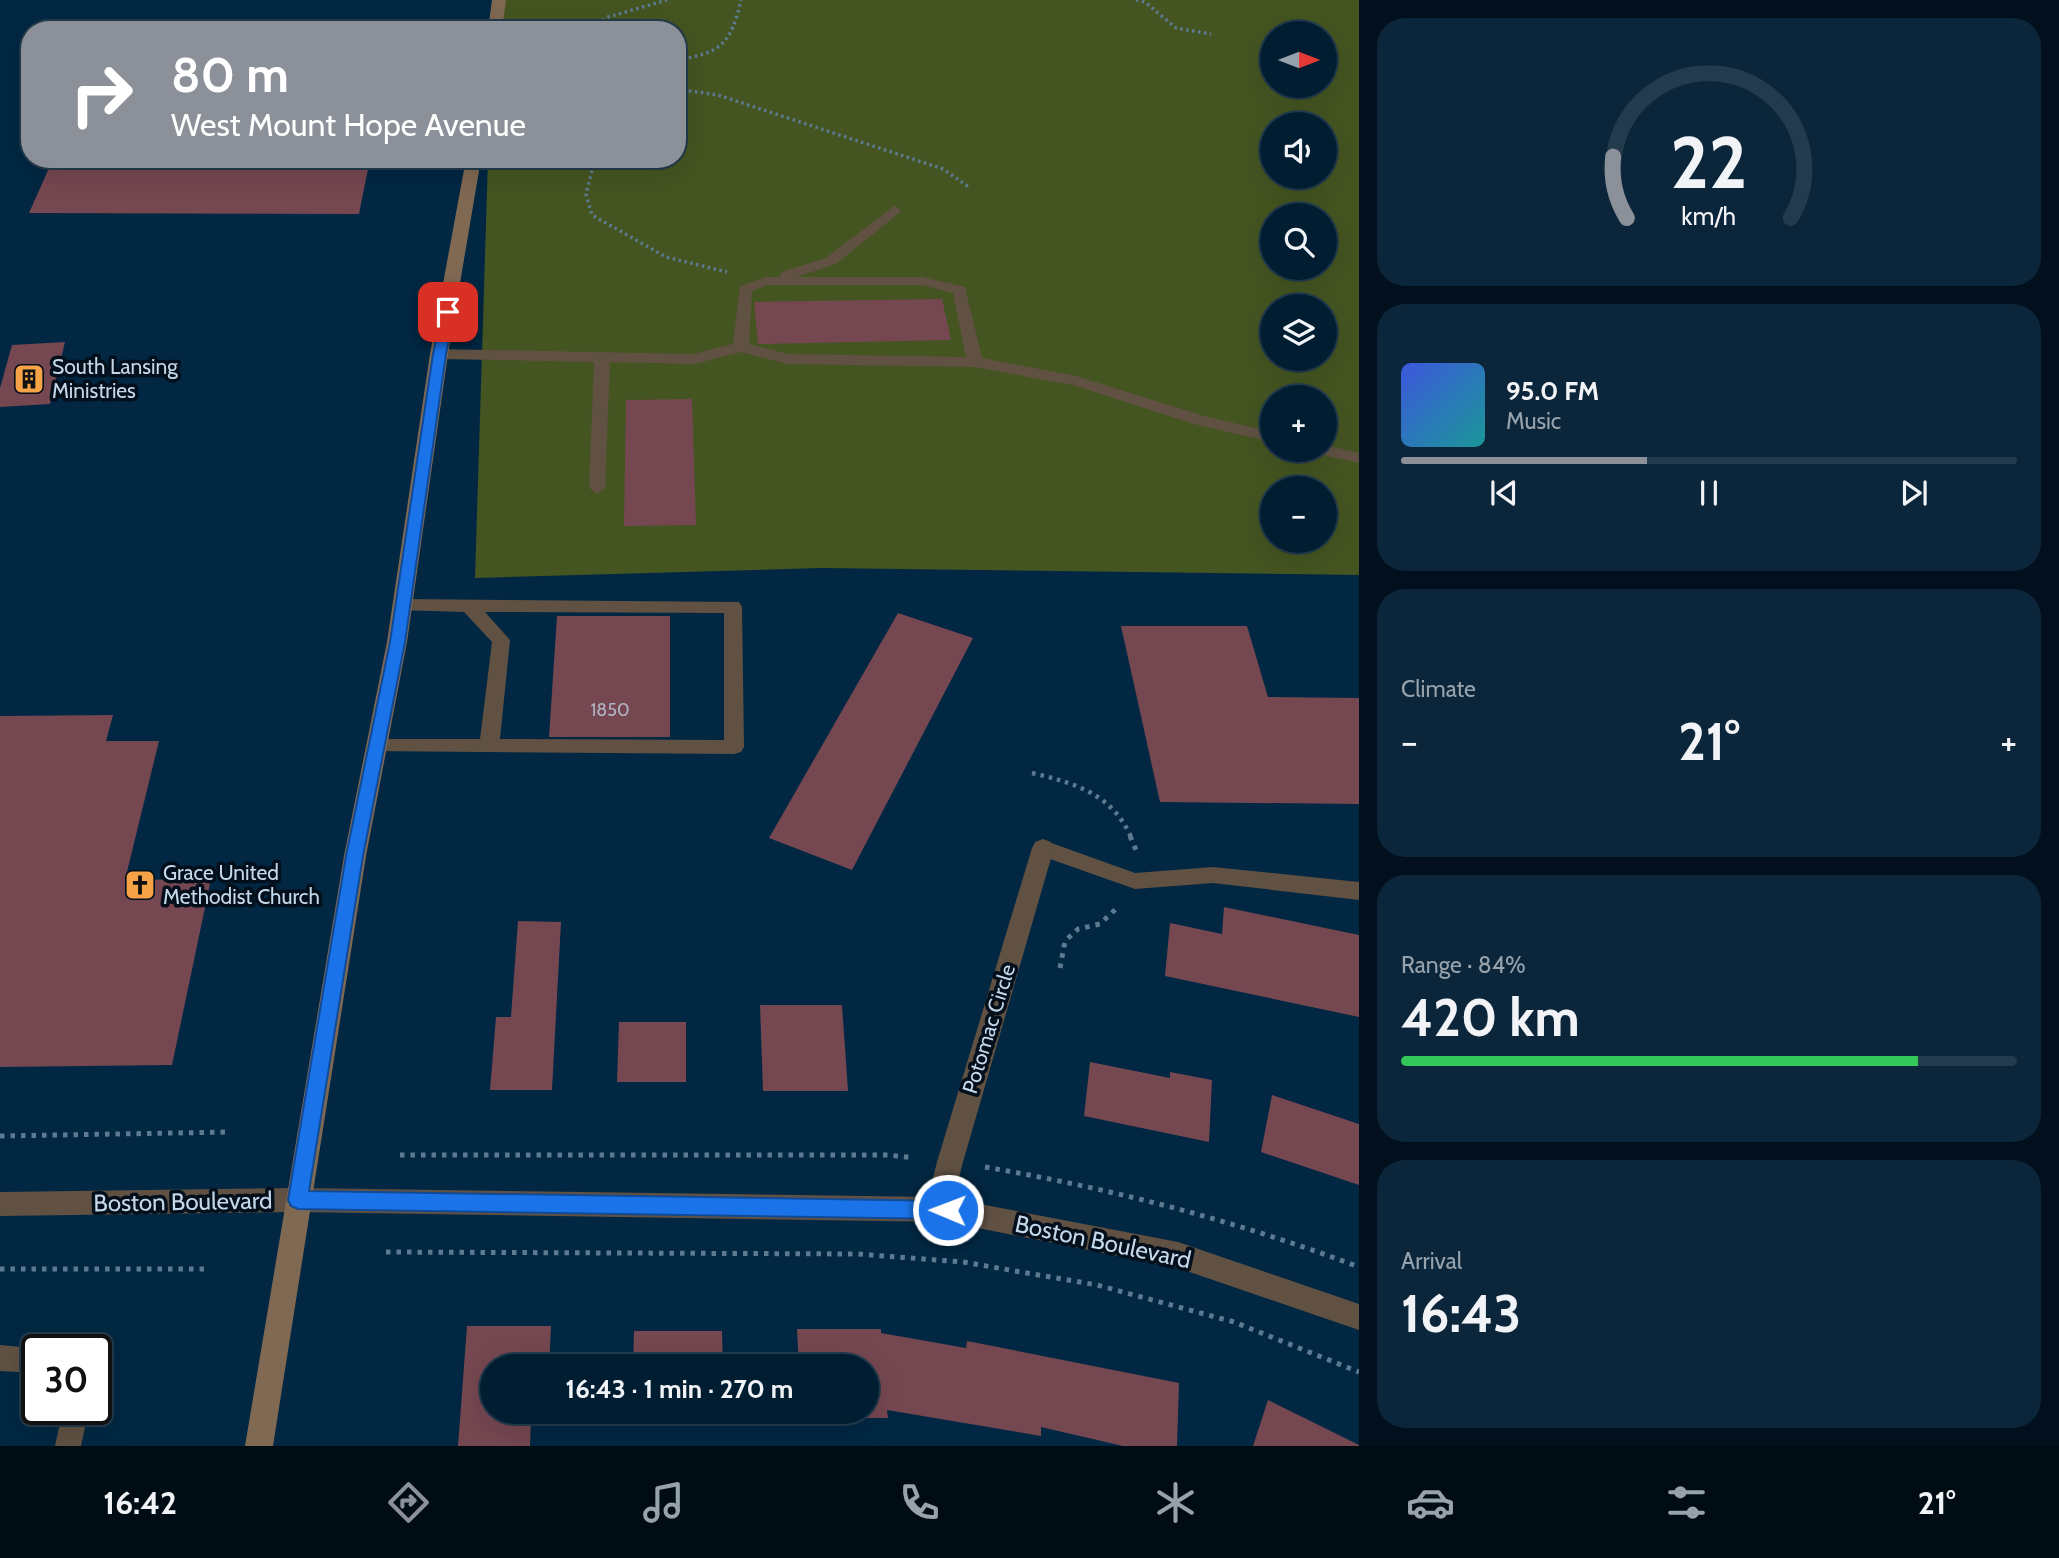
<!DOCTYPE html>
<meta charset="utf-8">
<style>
:root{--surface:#011d32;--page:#0b263a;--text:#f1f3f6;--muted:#96a2ac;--line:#233b4d;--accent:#8c9099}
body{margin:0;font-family:Cabin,sans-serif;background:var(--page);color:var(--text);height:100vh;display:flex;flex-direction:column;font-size:26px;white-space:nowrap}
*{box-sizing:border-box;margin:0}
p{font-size:23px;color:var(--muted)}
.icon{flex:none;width:38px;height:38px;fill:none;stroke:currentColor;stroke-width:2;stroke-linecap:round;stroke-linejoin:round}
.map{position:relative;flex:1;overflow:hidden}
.side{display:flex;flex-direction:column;gap:18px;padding:18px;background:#01101c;width:700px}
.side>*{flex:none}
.guide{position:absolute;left:21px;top:21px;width:665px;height:147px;border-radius:28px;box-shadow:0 7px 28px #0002,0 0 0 2px var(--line);background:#8c9099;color:#fff;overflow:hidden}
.needle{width:46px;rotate:90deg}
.controls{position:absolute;left:1260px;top:21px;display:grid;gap:14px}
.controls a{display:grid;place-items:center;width:77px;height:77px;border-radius:50%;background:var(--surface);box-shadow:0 7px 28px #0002,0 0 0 2px var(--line);font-size:35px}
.speed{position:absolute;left:21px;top:1334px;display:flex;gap:14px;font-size:35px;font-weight:700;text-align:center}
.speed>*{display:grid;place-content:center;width:91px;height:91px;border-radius:50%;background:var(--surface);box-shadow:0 7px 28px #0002,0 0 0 2px var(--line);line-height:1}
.speed .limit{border:4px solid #111;border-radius:10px;background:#fff;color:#111}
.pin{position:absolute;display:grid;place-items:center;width:60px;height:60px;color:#fff;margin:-30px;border-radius:14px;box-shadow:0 4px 10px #0006}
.me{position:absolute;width:77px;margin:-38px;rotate:271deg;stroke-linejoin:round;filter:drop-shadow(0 0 5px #0008)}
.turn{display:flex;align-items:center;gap:24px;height:147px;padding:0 35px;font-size:32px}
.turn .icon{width:91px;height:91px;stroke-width:2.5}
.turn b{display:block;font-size:49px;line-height:60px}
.big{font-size:52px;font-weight:700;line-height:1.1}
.side .card{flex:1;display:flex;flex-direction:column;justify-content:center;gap:10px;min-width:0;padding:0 24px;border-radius:28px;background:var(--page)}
.side .dial{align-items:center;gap:0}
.dial svg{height:182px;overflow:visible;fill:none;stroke:var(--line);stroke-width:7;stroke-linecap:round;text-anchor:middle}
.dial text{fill:var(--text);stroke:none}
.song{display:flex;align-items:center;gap:21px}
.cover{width:84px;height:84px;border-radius:10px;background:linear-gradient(135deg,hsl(230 70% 55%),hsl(180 70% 35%))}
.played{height:7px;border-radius:4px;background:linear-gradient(90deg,var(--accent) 40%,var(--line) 40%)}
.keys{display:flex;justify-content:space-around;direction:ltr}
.heat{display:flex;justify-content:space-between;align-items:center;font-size:38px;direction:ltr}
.charge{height:10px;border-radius:5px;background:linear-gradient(90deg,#34c759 84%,var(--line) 0)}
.trip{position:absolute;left:480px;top:1354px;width:399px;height:70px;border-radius:35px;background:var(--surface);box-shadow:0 7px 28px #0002,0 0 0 2px var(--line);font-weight:700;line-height:70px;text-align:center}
.dock{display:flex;height:112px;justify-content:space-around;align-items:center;background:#000c14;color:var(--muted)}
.dock .icon{width:49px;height:49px}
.dock .current{color:var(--accent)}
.dock b{font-size:32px;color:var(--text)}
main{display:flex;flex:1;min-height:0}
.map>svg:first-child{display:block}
.green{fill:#445521;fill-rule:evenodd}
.building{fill:#754751}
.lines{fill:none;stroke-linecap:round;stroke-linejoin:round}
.path-far2{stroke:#5d7a91;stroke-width:3.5;stroke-dasharray:2.5 3.5;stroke-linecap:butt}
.path-far1{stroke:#5d7a91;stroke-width:4.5;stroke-dasharray:3.5 5;stroke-linecap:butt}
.path{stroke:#5d7a91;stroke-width:5;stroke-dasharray:4.5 6;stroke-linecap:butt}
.lane{fill:#605143;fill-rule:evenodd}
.street{fill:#605143;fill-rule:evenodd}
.secondary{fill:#806953;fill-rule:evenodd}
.route{fill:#1a73e8;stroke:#114b97;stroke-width:2}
.labels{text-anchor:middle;stroke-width:7;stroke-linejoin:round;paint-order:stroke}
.number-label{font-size:18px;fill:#b0b4c4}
.poi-label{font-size:21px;fill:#c4d8ea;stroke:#030f1b;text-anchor:start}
.street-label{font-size:21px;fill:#c4d8ea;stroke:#030f1b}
.near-street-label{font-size:24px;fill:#c4d8ea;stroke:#030f1b}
</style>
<main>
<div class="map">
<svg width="1359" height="1446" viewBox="0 0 1359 1446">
<rect width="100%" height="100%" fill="#012742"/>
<path class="green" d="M499 0H1359V575L821 568 475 578 488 159H677V30H495ZM1272 33H1325V86H1272ZM1272 124H1325V177H1272ZM1272 215H1325V268H1272ZM1272 306H1325V359H1272ZM1272 397H1325V450H1272ZM1272 488H1325V541H1272Z"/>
<g class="building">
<path d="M53 159H370L359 214 29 213Z"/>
<path d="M942 299 951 340 758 344 754 302Z"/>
<path d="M65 342 50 404 0 407V388L12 345Z"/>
<path d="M692 399 696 525 624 526 626 400Z"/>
<path d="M898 613 973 638 852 870 769 838Z"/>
<path d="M557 616H670V737H549Z"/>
<path d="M1121 626H1247L1268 697 1359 698V804L1160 802Z"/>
<path d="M113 715 106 741H159L125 880 211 879 172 1065 0 1067V716Z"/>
<path d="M1224 907 1359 935V1017L1165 976 1170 923 1222 934Z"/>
<path d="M518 921 561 922 552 1090H490L496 1017H511Z"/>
<path d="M760 1005H842L848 1091H763Z"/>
<path d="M619 1022H686V1082H617Z"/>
<path d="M1090 1062 1170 1078V1072L1212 1080 1209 1142 1084 1116Z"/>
<path d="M1272 1095 1359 1124V1185L1261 1152Z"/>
<path d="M467 1326H551L549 1367H492V1412H547V1419H531L530 1446H458Z"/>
<path d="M797 1329H881V1333L966 1348 967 1341 1179 1383 1177 1446H1123L1041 1427V1436L887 1410 888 1418H801V1412H866V1367H799Z"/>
<path d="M634 1331H722L723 1367H633Z"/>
<path d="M1268 1400 1359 1445V1446H1253Z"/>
</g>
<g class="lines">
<g class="path-far2">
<path d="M1136 0 1145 2 1176 28 1211 34"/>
<path d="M587 30 608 17 667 0"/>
<path d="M677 60C721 53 731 44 741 0"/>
<path d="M677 89 718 95 943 169 969 187"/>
<path d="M595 159 586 194 592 215 666 257 727 272"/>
</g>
<path class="path-far1" d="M1032 773C1075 783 1112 794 1131 837"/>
<g class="path">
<path d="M1130 836 1136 850"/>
<path d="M1060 968 1065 941 1078 929 1100 924 1119 906"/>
<path d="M0 1136 231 1132"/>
<path d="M400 1155H888L914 1158"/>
<path d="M985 1167C1113 1189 1237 1221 1359 1267"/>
<path d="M386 1252 858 1254 963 1262 1097 1285 1234 1322 1359 1372"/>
<path d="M0 1269H204"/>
</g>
<g class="lane">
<path d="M894 206 901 210 899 213 836 264 796 277H922L965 287 982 358 1076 376 1204 416 1272 432V442L1194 424 1073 385 975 367 788 364 741 352 694 364 610 362 605 488 597 494 589 488 594 362 439 359 431 354 439 349 694 354 733 344 740 286 766 277H780L781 272 826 258ZM768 285H922L953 293 966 357 788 354 749 344 752 291Z"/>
<path d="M1325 445 1359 453V463L1319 454 1317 450H1325Z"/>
<path d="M403 599 739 602 742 607 744 747 741 752 734 754 370 751 367 746 370 741 377 739H480L492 642 464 612 397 610 394 605 397 600ZM485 612 724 613V740L500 739 510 640Z"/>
<path d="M1043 840 1135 873 1213 867 1359 882V900L1213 883 1135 889 1036 854 1033 848 1036 842Z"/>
<path d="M0 1345 42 1349H37V1373L0 1371Z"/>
<path d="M63 1409H89L81 1446H55Z"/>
</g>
<path class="street" d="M1043 839 1051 842 1054 848 963 1162 957 1186 959 1200 1178 1242 1359 1304V1330L1178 1268 948 1222 298 1212 0 1216V1192L298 1188 933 1197 931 1186 937 1162 1032 848 1035 842Z"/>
<g class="secondary">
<path d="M492 0H506L502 30H488Z"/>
<path d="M466 159H481L448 354 407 642 366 856 273 1446H245L344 856 387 642 430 354Z"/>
</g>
</g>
<path class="route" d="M448 308 454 312 446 354 405 642 363 856 309 1191 948 1201 955 1204 958 1210 955 1217 948 1219 298 1209 291 1206 288 1200 346 856 390 642 433 354 442 312Z"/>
<defs>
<g id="building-square" transform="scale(1.575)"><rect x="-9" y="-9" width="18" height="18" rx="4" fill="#f6a247" stroke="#030f1b"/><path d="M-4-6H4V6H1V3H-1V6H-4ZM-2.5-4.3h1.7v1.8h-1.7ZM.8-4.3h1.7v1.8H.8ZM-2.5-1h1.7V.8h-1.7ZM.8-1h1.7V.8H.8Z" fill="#111"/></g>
<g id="church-square" transform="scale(1.575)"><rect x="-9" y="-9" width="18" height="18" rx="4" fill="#f6a247" stroke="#030f1b"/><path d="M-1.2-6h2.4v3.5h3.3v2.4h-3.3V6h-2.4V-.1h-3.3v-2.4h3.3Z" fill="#111"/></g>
</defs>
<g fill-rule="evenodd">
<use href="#building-square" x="29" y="379"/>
<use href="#church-square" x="140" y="885"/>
</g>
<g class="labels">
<g class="number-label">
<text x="610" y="716">1850</text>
</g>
<g class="poi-label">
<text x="52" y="374">South Lansing<tspan x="52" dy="24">Ministries</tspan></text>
<text x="163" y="880">Grace United<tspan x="163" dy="24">Methodist Church</tspan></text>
</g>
<g class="street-label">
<text transform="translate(989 1029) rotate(-73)" y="7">Potomac Circle</text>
</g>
<g class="near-street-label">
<text transform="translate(183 1202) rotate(-1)" y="8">Boston Boulevard</text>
<text transform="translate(1103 1242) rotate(12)" y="8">Boston Boulevard</text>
</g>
</g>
</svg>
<div class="controls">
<a><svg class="needle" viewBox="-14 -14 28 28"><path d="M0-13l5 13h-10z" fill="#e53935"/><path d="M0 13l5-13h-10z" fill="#96a2ac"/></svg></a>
<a><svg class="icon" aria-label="sound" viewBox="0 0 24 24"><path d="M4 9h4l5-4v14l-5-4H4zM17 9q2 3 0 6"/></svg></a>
<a><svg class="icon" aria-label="search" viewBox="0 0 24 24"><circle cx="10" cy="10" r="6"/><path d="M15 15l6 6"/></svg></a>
<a><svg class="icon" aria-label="layers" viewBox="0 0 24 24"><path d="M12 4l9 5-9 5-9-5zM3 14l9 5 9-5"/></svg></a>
<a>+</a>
<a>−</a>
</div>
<div class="speed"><div class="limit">30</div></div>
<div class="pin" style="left:448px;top:312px;background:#d93025"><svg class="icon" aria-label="arrive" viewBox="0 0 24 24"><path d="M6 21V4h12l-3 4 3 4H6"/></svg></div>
<svg class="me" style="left:948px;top:1210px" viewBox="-20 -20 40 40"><circle r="17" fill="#1a73e8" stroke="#fff" stroke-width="3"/><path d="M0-11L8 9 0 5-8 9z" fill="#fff"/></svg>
<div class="trip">16:43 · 1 min · 270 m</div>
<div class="guide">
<div class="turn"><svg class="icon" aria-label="right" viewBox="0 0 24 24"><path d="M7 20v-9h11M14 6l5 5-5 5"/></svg><div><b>80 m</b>West Mount Hope Avenue</div></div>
</div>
</div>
<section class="side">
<div class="card dial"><svg viewBox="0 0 100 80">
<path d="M14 69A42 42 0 1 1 86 69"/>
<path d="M14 69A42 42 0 0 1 8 42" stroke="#8c9099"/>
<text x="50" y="56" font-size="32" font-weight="700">22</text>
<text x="50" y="72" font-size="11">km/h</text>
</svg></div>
<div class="card">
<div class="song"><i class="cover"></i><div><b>95.0 FM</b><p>Music</p></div></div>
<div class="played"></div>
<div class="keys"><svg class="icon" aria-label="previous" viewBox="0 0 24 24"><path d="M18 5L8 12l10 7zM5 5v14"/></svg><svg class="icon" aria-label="pause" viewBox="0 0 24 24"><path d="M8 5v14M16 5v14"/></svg><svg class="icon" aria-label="next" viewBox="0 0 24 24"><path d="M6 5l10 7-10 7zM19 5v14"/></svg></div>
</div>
<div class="card"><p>Climate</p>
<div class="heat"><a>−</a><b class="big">21°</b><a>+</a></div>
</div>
<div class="card"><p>Range · 84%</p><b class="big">420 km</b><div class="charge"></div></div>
<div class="card"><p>Arrival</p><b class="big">16:43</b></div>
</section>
</main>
<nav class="dock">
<b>16:42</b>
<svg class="icon current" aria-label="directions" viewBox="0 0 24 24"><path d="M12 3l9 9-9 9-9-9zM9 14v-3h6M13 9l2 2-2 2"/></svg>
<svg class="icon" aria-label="music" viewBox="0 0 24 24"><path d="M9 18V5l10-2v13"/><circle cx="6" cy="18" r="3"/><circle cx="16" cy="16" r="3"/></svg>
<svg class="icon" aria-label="phone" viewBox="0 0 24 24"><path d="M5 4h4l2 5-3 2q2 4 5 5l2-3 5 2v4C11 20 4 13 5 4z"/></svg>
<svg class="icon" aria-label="climate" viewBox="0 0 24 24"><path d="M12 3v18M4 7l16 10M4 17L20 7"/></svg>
<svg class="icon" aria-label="car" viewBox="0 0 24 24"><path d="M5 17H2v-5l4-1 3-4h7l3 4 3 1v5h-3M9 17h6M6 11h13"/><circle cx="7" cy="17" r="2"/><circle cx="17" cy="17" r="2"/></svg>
<svg class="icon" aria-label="filters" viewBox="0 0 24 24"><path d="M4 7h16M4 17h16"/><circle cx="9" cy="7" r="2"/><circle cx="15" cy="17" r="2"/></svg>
<b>21°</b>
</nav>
